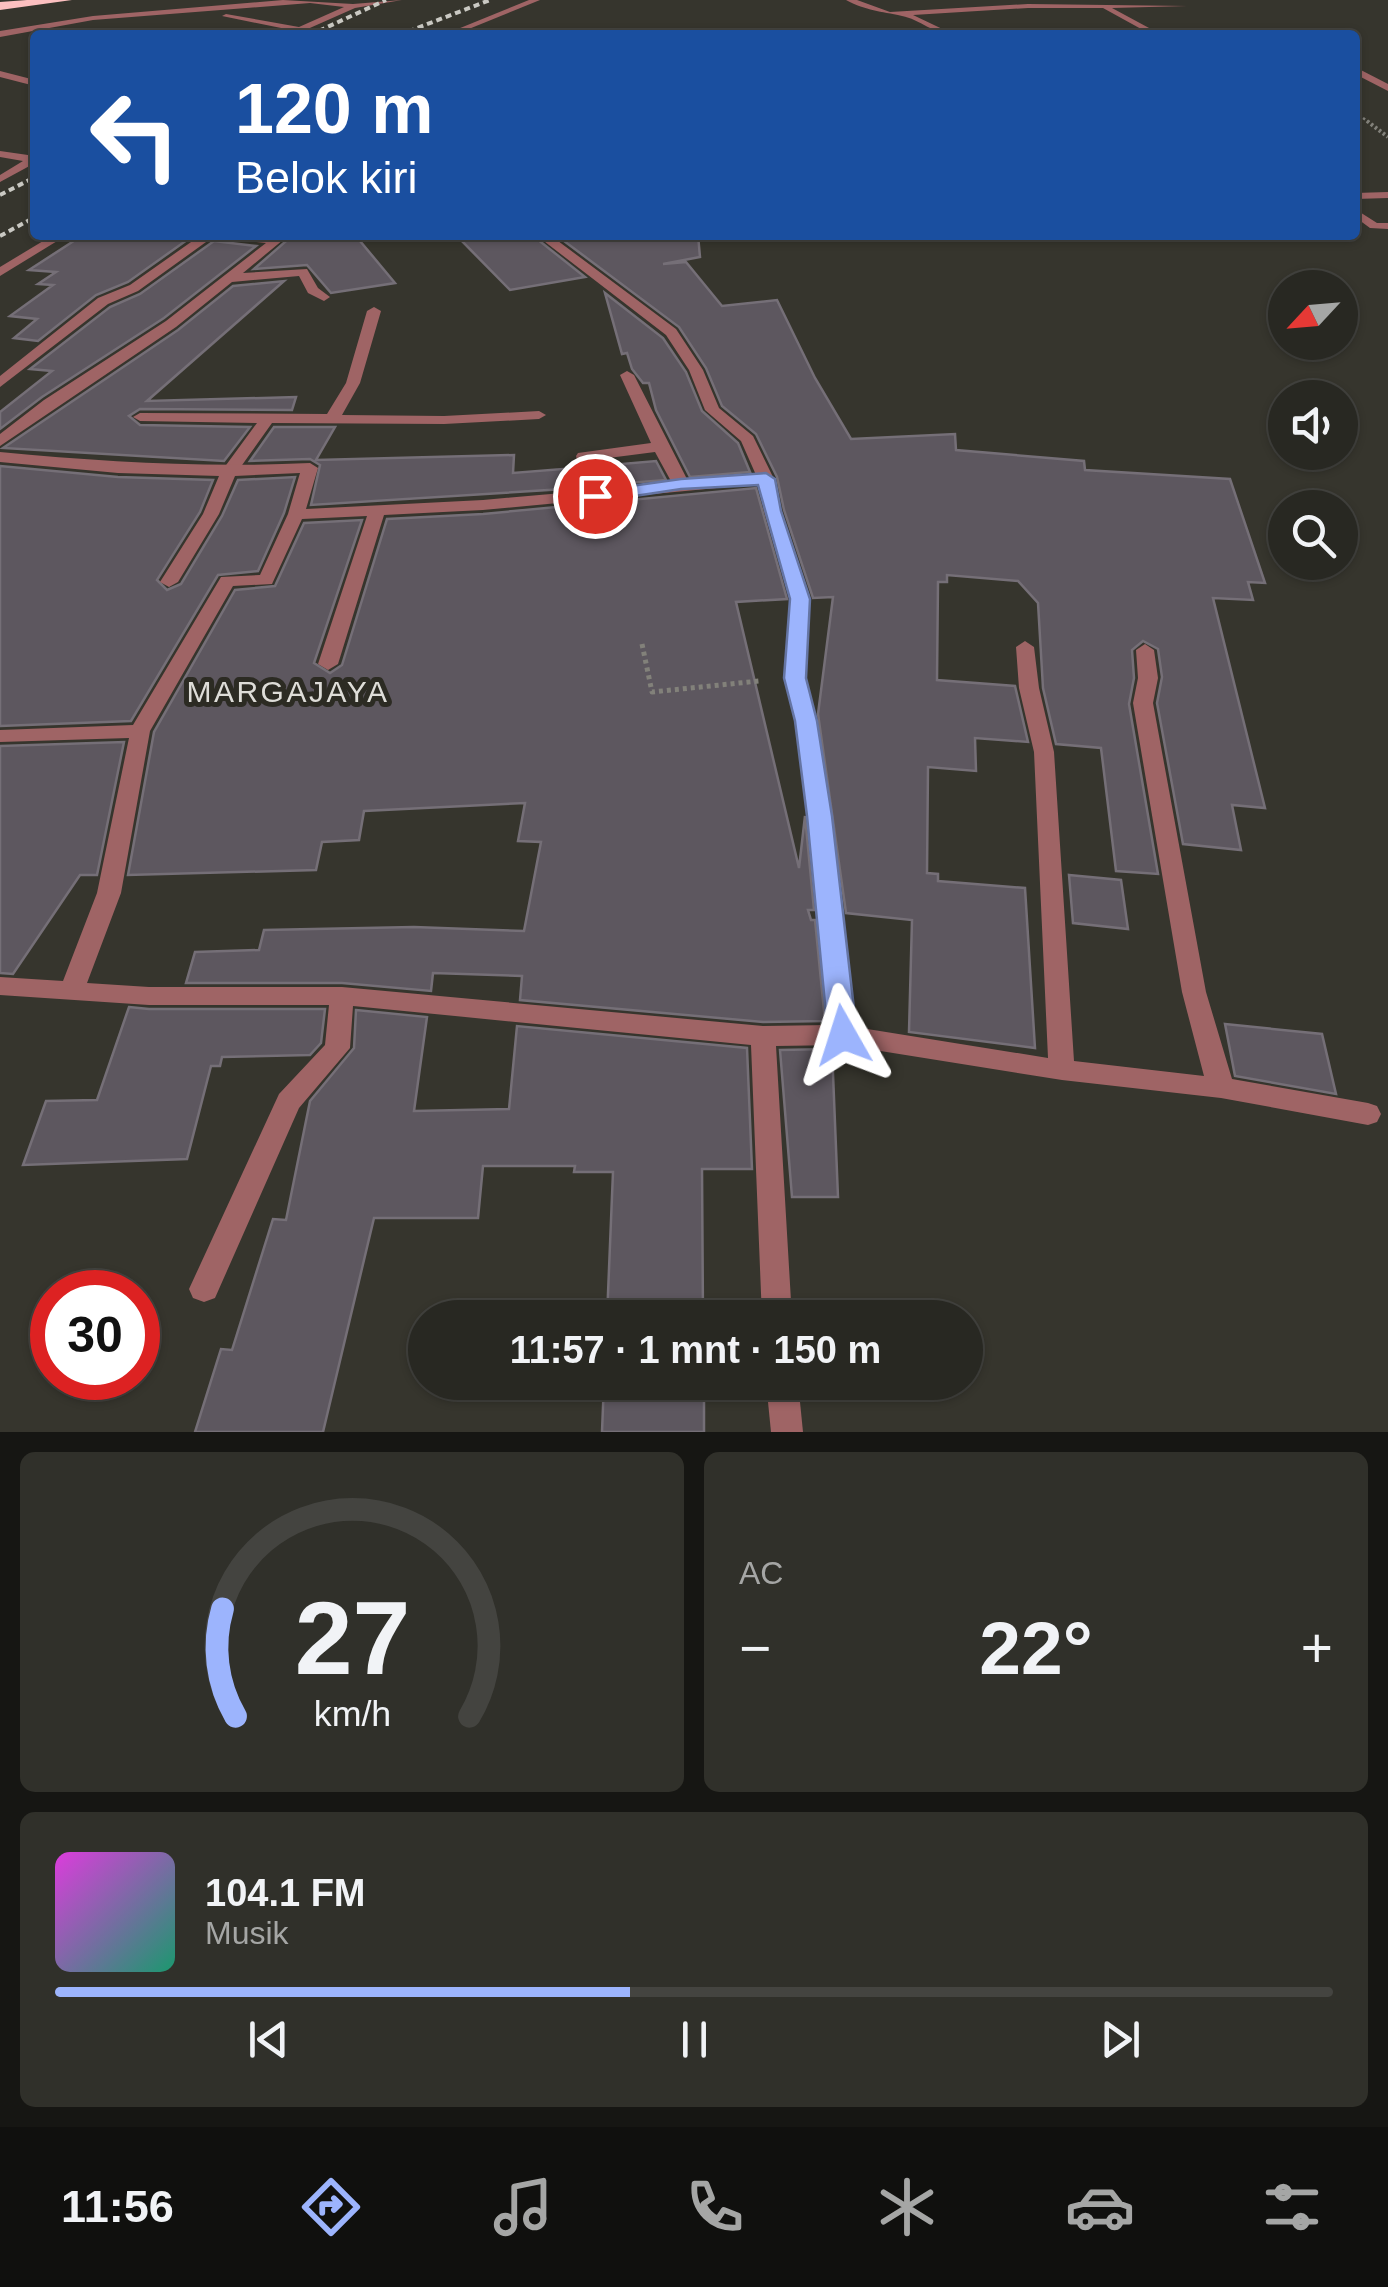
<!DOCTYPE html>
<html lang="id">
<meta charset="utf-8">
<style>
:root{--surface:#282822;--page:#30302a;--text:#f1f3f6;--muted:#a5a6a5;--line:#444440;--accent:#9cb4fd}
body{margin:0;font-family:Arial,sans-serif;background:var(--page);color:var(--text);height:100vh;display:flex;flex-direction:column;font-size:38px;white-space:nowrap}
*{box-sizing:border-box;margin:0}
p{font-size:32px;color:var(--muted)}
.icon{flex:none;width:55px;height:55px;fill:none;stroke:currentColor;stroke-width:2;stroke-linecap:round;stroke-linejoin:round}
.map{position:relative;height:1432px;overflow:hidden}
.panel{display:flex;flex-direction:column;gap:20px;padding:20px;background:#161613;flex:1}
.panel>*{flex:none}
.hud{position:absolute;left:30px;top:30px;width:1330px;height:210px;border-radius:10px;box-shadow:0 2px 8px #0004,0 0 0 2px var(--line);background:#1a4fa0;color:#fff;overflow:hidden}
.needle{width:65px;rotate:244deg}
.tools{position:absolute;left:1268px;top:270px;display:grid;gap:20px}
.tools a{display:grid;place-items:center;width:90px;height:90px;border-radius:50%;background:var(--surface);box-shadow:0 2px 8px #0004,0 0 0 2px var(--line);font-size:50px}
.speed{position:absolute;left:30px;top:1270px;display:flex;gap:20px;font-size:50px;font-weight:700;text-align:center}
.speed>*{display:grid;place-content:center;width:130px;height:130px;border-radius:50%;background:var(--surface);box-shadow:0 2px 8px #0004,0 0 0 2px var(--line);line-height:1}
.speed .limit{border:15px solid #d22;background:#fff;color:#111}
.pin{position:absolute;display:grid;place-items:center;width:85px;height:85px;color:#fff;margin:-42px;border:5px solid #fff;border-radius:50%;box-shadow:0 2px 10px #0007}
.me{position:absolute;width:110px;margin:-55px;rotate:354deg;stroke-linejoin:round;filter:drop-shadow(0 0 8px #0008)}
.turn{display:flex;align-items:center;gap:35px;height:210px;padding:0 40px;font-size:45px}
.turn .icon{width:130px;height:130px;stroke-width:2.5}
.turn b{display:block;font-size:70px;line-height:85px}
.big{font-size:75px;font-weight:600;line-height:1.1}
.panel .card{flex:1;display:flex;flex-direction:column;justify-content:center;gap:15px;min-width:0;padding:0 35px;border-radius:15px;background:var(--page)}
.panel .dial{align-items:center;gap:0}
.dial svg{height:260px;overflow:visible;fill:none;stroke:var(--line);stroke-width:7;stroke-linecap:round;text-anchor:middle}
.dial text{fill:var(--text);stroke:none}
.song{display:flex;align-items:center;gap:30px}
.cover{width:120px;height:120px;border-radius:15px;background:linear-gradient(135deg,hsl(300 70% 55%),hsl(160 70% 35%))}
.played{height:10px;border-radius:5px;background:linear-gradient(90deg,var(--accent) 45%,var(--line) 45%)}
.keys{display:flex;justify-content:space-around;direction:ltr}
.heat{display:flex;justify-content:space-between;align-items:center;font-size:55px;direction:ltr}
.panel .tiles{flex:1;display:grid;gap:20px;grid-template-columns:1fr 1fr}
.card:last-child{grid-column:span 2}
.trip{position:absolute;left:408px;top:1300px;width:575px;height:100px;border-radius:50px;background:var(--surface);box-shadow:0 2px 8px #0004,0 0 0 2px var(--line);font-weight:600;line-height:100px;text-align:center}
.menu{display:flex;height:160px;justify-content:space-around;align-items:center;background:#10100e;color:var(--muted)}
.menu .icon{width:70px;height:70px}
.menu .current{color:var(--accent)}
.menu b{font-size:45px;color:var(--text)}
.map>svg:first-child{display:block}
.building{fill:#5d575f;stroke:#756f77;stroke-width:2.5}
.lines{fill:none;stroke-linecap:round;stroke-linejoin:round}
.path-far2{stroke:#82817a;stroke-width:2.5;stroke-dasharray:2.5 2.5;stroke-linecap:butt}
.path-far1{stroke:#82817a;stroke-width:4;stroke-dasharray:2.5 2.5;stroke-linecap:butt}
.path{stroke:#82817a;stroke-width:5;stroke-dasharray:4 4;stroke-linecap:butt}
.lane{fill:#9f6465;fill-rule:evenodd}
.street{fill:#9f6465;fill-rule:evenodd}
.highway{fill:#fcc0c0;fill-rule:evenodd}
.rail{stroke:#cac9c3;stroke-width:4;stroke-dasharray:6 4;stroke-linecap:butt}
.route{fill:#9cb4fd;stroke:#6575a4;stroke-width:2.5}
.labels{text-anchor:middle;stroke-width:10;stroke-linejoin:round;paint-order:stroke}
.quarter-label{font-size:30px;letter-spacing:2.5px;fill:#deddd8;stroke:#2c2b23}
</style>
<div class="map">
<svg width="1388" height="1432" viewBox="0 0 1388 1432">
<rect width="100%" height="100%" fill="#36352d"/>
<g class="building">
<path d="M83 235H194L128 282 96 295 38 341 14 338 37 319 10 316 53 285 38 284 56 272 29 270Z"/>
<path d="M293 235H355L395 283 331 293 307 265 254 269Z"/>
<path d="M456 235H532L585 277 510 290Z"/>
<path d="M556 235H698L700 257 663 264 686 262 722 306 777 300 815 378 851 439 955 434 956 450 1084 461 1085 470 1230 479 1265 583 1248 582 1253 600 1213 598 1265 808 1232 805 1241 850 1183 844 1157 703 1162 677 1158 649 1143 641 1132 650 1134 678 1129 704 1158 874 1116 871 1101 748 1056 744 1043 688 1038 603 1018 581 947 575V582H938L937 680 1015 686 1028 742 975 738 976 771 928 767 927 873 938 874V881L1025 888 1035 1048 909 1032 912 920 846 913 818 714 833 597 813 598 784 510 777 477 756 434 722 406 706 368 679 327Z"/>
<path d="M214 241 256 246 164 318 42 397 0 429V412L52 371 30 369 110 307 140 294Z"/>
<path d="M284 281 147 401 296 397 292 410 140 409 129 416 140 425 250 427 224 461 3 448 178 330 233 286Z"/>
<path d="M605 293 663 338 686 372 702 411 738 443 750 472 690 477 656 410 649 383H643L632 369 627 353 622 354Z"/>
<path d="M274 427H335L316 460 514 455 513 473 575 468 580 488 311 505 320 465 310 459 250 461Z"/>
<path d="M656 461 666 480 604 485 598 466Z"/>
<path d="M0 466 118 477 213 480 200 512 157 580 167 590 181 584 222 516 238 480 295 477 284 513 258 571 218 575 131 721 0 726Z"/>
<path d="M756 488 787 599 736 602 799 868 805 816 814 910H808L811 920H815L825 1021 763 1022 520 1000 522 976 433 973 431 991 342 983H186L195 952 259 950 264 930 414 927 524 931 541 842 518 841 525 803 364 811 359 840 322 842 316 870 128 875 154 732 235 590 275 586 304 523 362 520 314 663 330 673 342 665 387 519 483 514Z"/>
<path d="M124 742 97 875H80L13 974 0 973V746Z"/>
<path d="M1069 875 1121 880 1128 929 1073 923Z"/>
<path d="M129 1007 149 1009H325L321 1043 310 1055 222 1057 220 1066H211L187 1159 23 1165 46 1101 97 1100Z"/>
<path d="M356 1010 427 1017 414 1111 509 1109 517 1026 747 1048 752 1169H702L703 1318H607L613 1172H574L575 1166H483L478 1218H374L323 1432H195L221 1349 232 1350 273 1219 286 1220 310 1101 354 1048Z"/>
<path d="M1225 1024 1322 1034 1336 1094 1235 1076Z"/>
<path d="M832 1049 838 1197H792L780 1050Z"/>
<path d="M604 1382H704V1432H602Z"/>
</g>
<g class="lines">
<path class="path-far2" d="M1355 112 1370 123"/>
<path class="path-far1" d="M1367 121 1388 137"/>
<path class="path" d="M642 644 652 692 759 681"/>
<path class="lane" d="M374 307 381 311 360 383 342 415 444 416 539 411 546 415 539 419 444 424 272 423 235 475 229 477 221 472 257 423 140 421 133 417 140 413 327 414 346 383 367 311Z"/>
<g class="street">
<path d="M283 0 353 4 402 0 355 8 294 35H283L291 30 222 16 226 14 299 27 344 7 310 3 93 20 0 37V31L93 16Z"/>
<path d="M529 0H540L454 35H443Z"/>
<path d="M846 0H857L890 12 1028 4 1187 6 1112 8 1162 35H1152L1103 8H1028L913 15 955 35C935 35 919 19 902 16 880 11 867 11 846 0Z"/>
<path d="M1355 67 1388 84V91L1355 74Z"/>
<path d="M0 71 35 80V86L0 77Z"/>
<path d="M0 151 35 156V163L0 182V175L23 161 0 157Z"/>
<path d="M1388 192V198L1355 199V193Z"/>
<path d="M1355 209 1377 223H1388V229L1370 228 1355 217Z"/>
<path d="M53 235H67L0 276V267Z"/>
<path d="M201 235H289L243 273 307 269 318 288 330 297 324 301 308 293 299 276 232 282 176 327 0 446V434L44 400 166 321 266 243 213 237 138 291 108 304 0 387V376L98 298 130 285Z"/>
<path d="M536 235H550L676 329 703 370 719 408 753 436 774 479 780 511 809 599 805 678 816 721 831 816 855 1027 1048 1058 1034 752 1019 688 1016 647 1025 641 1034 647 1039 688 1054 752 1074 1061 1204 1076 1182 992 1133 703 1138 678 1136 650 1145 644 1154 650 1158 678 1153 703 1206 992 1232 1079 1368 1103 1377 1106 1381 1114 1377 1122 1368 1125 1221 1098 1062 1080 843 1045 776 1046 792 1318H762L751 1045 353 1006 350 1048 299 1108 215 1298 204 1302 193 1298 189 1289 279 1094 325 1045 329 1005H149L0 995V977L63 981 97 893 129 738 0 742V730L133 725 221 577 260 575 288 514 300 473 235 476 219 514 178 582 169 587 160 582 203 514 219 476 118 473 0 462V452C104 462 206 468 310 463L318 468 306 509 483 500 585 491 576 456 578 453 651 443 620 375 627 371 634 375 688 481 756 475 741 441 705 410 689 370 666 335ZM655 452 672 483 601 489 593 460ZM759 484 764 511 791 599 785 678 796 721 809 816 829 1025 763 1026 342 987H149L87 983 121 893 150 731 233 586 272 584 302 519 367 516 318 664 328 670 338 664 384 515 483 510Z"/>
<path d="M766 1382H798L803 1432H771Z"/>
</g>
<path class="highway" d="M27 0H72L0 10V2Z"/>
<g class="rail">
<path d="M310 35 386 0"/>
<path d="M399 35 490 0"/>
<path d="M0 195 35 177"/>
<path d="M0 236 35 217"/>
</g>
</g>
<path class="route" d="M766 473 775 479 781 511 810 599 806 678 817 721 832 816 857 1035 853 1043 843 1046 833 1043 828 1035 807 816 795 721 784 678 790 599 758 485 681 489 595 502 586 496 595 491 681 479Z"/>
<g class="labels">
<g class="quarter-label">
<text x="288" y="702">MARGAJAYA</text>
</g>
</g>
</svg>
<div class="tools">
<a><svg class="needle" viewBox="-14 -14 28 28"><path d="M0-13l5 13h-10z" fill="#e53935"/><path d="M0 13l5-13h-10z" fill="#a5a6a5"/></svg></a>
<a><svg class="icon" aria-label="sound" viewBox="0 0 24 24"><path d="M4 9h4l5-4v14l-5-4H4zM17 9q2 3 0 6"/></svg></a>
<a><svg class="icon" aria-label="search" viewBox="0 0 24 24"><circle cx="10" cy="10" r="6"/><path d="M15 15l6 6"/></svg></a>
</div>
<div class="speed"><div class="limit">30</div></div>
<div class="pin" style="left:595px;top:496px;background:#d93025"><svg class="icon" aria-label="arrive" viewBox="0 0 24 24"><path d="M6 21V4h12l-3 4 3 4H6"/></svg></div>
<svg class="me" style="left:843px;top:1035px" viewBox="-20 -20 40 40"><path d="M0-17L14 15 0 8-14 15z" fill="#9cb4fd" stroke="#fff" stroke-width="4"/></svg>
<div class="trip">11:57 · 1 mnt · 150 m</div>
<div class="hud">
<div class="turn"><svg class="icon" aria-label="left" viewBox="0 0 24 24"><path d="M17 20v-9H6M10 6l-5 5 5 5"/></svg><div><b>120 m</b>Belok kiri</div></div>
</div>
</div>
<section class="panel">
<div class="tiles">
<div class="card dial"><svg viewBox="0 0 100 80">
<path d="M14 69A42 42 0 1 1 86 69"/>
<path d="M14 69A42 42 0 0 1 10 36" stroke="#9cb4fd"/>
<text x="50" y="56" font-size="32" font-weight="700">27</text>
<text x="50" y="72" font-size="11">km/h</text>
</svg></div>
<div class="card"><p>AC</p>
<div class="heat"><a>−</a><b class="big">22°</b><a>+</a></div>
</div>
<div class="card">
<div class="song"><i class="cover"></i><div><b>104.1 FM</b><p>Musik</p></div></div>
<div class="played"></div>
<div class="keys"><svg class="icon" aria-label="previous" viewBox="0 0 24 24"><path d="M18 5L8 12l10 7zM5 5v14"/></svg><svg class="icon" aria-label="pause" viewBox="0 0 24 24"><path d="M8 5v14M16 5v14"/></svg><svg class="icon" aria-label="next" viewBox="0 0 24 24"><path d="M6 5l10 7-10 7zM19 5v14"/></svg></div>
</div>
</div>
</section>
<nav class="menu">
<b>11:56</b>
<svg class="icon current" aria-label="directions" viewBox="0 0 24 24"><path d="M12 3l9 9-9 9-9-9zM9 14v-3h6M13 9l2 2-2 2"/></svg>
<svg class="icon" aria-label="music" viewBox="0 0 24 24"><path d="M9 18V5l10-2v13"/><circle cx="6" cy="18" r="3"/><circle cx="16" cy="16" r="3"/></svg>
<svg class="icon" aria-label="phone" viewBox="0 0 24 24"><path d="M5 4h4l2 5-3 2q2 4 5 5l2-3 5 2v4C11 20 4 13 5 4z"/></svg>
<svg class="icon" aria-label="climate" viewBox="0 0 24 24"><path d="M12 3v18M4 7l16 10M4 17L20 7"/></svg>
<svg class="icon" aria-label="car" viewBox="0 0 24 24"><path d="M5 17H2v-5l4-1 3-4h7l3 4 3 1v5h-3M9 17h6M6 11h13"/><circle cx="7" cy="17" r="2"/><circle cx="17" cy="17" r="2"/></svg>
<svg class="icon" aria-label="filters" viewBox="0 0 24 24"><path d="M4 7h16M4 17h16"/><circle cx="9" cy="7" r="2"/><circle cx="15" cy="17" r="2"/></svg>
</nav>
